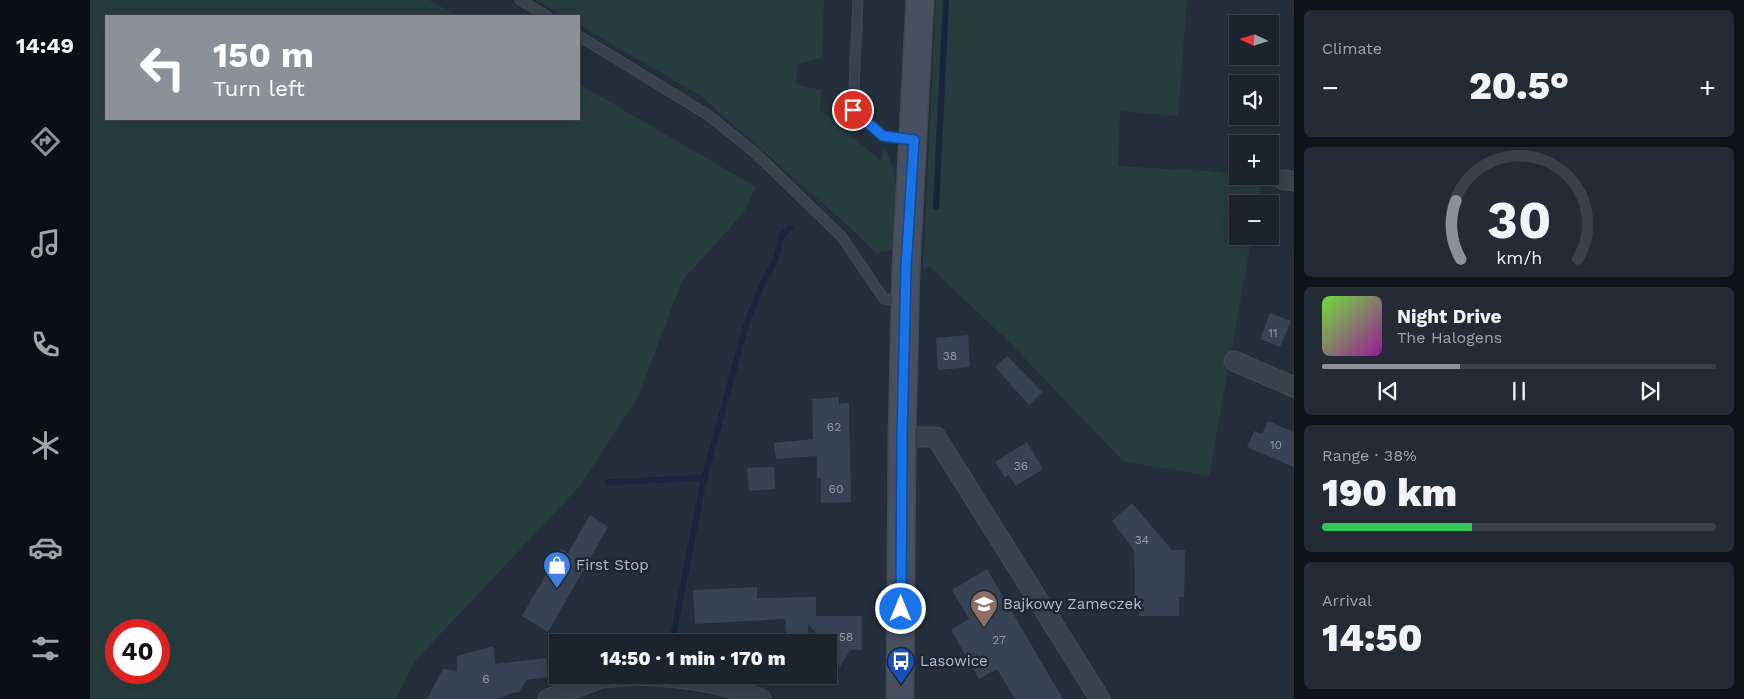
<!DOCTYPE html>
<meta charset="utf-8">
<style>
:root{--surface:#1b232e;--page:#242b36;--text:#f1f3f6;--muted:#a0a4aa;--line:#39404a;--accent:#8c9099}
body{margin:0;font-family:"Work Sans",sans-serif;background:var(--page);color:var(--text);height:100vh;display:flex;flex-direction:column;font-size:19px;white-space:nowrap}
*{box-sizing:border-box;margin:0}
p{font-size:16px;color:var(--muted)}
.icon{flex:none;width:28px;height:28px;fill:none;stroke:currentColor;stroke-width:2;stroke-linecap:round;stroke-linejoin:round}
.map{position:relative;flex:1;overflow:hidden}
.sheet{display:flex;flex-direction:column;gap:10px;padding:10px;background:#0f1319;width:450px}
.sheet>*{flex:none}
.banner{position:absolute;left:15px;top:15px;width:475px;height:105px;border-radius:0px;box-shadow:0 5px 20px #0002,0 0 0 1px var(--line);background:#8c9099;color:#fff;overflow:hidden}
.needle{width:32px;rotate:274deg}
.fabs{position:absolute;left:1139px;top:15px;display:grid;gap:10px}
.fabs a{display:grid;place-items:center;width:50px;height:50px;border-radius:0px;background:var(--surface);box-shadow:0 5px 20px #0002,0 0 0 1px var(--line);font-size:25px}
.speed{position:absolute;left:15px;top:619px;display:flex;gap:10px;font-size:25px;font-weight:700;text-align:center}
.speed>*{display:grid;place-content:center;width:65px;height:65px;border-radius:50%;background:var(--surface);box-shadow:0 5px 20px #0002,0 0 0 1px var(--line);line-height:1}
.speed .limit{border:8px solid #d22;background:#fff;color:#111}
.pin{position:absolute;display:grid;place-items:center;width:42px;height:42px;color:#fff;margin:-21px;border:2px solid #fff;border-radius:50%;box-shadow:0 1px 5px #0007}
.me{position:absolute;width:55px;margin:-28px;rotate:0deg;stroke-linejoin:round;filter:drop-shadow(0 0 4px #0008)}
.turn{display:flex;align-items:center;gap:18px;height:105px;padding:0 25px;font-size:22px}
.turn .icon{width:65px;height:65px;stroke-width:2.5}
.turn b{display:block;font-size:35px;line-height:42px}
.big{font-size:38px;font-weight:800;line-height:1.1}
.sheet .widget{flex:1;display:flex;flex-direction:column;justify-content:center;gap:8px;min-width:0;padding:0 18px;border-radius:8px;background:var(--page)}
.sheet .dial{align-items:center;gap:0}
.dial svg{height:130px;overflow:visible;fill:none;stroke:var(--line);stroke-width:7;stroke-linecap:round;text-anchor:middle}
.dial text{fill:var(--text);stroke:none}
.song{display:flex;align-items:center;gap:15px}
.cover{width:60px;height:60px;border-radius:8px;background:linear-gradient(135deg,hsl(100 70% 55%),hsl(300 70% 35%))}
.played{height:5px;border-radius:2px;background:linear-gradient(90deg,var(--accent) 35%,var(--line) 35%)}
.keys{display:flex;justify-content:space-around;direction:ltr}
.heat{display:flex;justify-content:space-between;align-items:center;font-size:28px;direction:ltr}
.charge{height:8px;border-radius:4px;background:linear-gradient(90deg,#34c759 38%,var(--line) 0)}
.trip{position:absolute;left:459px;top:634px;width:288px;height:50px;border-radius:0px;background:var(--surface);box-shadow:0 5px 20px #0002,0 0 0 1px var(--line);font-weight:800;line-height:50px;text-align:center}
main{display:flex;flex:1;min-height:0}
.menu{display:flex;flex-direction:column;width:90px;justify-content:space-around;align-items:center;background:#0b0e12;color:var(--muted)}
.menu .icon{width:35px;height:35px}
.menu .on{color:var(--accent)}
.menu b{font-size:22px;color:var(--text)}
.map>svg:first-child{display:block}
.green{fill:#263c3f;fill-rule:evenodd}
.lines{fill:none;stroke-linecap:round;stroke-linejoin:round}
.stream{stroke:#17263c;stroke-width:6}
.building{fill:#364354}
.lane-casing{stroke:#414a57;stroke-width:11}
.street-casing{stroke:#414a57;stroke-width:21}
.secondary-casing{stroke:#414a57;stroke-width:29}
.lane{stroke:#38414e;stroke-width:9}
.street{stroke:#38414e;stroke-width:19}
.secondary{stroke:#465061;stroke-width:26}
.route-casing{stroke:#114b97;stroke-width:12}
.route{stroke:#1a73e8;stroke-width:9}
.labels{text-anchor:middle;stroke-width:5;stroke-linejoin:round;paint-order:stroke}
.number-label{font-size:12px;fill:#929caa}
.poi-label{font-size:15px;fill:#b4bcc9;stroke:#1d2633;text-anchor:start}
</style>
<main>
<nav class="menu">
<b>14:49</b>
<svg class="icon on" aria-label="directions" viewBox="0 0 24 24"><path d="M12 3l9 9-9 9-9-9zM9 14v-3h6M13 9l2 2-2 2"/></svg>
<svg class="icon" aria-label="music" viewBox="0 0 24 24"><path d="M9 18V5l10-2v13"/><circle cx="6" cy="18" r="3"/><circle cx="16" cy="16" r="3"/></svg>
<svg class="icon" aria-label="phone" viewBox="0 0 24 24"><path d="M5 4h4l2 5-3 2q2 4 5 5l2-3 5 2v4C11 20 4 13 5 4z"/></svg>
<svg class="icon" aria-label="climate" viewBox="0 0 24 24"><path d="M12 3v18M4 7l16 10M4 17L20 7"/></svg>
<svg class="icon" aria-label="car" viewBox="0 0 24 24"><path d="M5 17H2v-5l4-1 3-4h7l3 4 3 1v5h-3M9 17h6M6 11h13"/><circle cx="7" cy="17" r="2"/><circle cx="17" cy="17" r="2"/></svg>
<svg class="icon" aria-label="filters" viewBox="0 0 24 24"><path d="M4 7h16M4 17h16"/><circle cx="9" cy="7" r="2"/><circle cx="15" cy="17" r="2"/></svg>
</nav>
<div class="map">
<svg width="1204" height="699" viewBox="0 0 1204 699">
<rect width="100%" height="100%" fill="#242f3e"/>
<g class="green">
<path d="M0 0H339L368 16H16V119H489V84L666 187 654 212 592 281 548 397 490 486 325 661 306 699H0ZM26 630H69V672H26Z"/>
<path d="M446 0H734L732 57 707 65 706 84 731 90 730 110 791 161 793 145C814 179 804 212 802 250L786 253 766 233 611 96 489 25V16H474Z"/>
<path d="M846 0H1097L1088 116 1030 111 1028 166 1147 173 1148 176 1172 178 1168 204H1148V236H1162L1119 476 1033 461 918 341 840 267 833 269Z"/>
</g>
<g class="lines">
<g class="stream">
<path d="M846 207 856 0"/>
<path d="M518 482 615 478"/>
<path d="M582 642 613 483 656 325 671 287 685 261 692 235 700 228"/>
</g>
</g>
<g class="building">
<path d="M1180 313 1201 321 1190 347 1170 339Z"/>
<path d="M878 335 880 367 848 370 846 338Z"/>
<path d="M917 356 952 392 939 405 905 367Z"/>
<path d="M749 397V404L759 403 761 502 731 503V478H727V456L686 459 684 443 723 439 722 399Z"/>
<path d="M1178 421 1204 432V467L1157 447 1164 431 1172 434Z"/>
<path d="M937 442 953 469 926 486 919 475 915 477 905 462Z"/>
<path d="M684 467 685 489 659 491 657 468Z"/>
<path d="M1042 503 1082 550H1095L1094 597H1089V616H1049V598H1045L1044 550 1022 521Z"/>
<path d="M500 515 518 527 458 632 432 616 471 549 478 553Z"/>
<path d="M897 569 973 699H925L907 669 889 679 861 630 879 619 862 590Z"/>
<path d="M667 587V598L726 597V616H772V650H760L750 667 739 642H734L718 624 719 642H697L695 619 605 624 603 590Z"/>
<path d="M403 646 405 664 456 658 458 677 437 680 429 692 422 693 408 699H337L353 669 367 671V656Z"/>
</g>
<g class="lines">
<g class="lane-casing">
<g id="lane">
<path d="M430 0 457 16"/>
<path d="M768 0 763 110 793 136 822 139"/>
<path d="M489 36 618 115 664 152 752 237 794 299 813 300"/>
</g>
</g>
<g class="street-casing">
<g id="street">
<path d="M1194 180 1204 181"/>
<path d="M1144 361 1204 387"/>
<path d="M812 437H846L1010 699"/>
<path d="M546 675C589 677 631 681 671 699"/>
<path d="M458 699 511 678 546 675"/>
</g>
</g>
<g class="secondary-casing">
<path id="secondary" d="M810 699 812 437 816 268 830 0"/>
</g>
<use href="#lane" class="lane"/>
<use href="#street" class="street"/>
<use href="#secondary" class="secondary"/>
</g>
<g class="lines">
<g class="route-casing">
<path id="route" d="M763 110 793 136 824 140 816 268 812 437 811 609"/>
</g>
<use href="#route" class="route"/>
</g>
<defs>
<g id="shop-pin" transform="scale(1.4375)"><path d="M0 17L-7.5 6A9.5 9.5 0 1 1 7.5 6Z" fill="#3f7fe0" stroke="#1d2633"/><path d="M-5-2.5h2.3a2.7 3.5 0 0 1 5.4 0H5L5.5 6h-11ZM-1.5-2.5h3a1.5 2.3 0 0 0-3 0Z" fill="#fff"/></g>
<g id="school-pin" transform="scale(1.4375)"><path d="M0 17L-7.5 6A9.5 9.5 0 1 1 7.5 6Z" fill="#8d6e63" stroke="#1d2633"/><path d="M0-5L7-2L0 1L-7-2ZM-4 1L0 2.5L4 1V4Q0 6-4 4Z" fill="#fff"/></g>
<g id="bus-pin" transform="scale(1.4375)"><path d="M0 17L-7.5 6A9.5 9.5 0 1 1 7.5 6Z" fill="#1a4fb4" stroke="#1d2633"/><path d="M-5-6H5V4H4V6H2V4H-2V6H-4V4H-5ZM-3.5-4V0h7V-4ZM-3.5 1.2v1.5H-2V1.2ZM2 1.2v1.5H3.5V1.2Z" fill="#fff"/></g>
</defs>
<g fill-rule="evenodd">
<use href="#shop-pin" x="467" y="565"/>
<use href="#school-pin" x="894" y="604"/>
<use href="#bus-pin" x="811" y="661"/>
</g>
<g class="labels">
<g class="number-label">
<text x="1183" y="337">11</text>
<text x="860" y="360">38</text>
<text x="744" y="431">62</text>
<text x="1186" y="449">10</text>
<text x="931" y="470">36</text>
<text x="746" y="493">60</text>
<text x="1052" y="544">34</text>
<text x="756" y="641">58</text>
<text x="909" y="644">27</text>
<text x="396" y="683">6</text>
</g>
<g class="poi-label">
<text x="486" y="570">First Stop</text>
<text x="913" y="609">Bajkowy Zameczek</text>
<text x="830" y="666">Lasowice</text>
</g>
</g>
</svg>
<div class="fabs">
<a><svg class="needle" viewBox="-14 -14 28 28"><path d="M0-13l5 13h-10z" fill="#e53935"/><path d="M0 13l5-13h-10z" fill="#a0a4aa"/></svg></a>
<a><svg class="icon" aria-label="sound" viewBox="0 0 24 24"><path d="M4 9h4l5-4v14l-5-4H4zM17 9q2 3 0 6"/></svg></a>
<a>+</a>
<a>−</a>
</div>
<div class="speed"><div class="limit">40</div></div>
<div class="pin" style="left:763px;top:110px;background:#d93025"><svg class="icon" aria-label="arrive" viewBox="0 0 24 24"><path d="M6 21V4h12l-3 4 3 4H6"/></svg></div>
<svg class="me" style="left:811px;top:609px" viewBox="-20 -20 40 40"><circle r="17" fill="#1a73e8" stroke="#fff" stroke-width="3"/><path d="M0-11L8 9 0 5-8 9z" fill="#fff"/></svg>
<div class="trip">14:50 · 1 min · 170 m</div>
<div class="banner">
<div class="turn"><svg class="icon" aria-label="left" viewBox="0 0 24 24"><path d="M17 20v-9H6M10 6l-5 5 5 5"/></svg><div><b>150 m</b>Turn left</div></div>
</div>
</div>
<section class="sheet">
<div class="widget"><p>Climate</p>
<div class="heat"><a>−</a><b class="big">20.5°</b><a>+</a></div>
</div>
<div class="widget dial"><svg viewBox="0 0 100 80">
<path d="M14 69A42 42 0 1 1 86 69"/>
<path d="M14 69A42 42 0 0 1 11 33" stroke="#8c9099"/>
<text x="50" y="56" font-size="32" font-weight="700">30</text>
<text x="50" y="72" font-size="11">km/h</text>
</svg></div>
<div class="widget">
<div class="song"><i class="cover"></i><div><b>Night Drive</b><p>The Halogens</p></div></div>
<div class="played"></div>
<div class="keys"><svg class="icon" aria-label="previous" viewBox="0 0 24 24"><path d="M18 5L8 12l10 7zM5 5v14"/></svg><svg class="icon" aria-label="pause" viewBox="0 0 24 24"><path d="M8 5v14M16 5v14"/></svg><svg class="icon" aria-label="next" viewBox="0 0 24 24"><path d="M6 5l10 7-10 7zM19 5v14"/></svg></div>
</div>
<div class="widget"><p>Range · 38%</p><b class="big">190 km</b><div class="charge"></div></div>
<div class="widget"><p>Arrival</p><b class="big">14:50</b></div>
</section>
</main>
